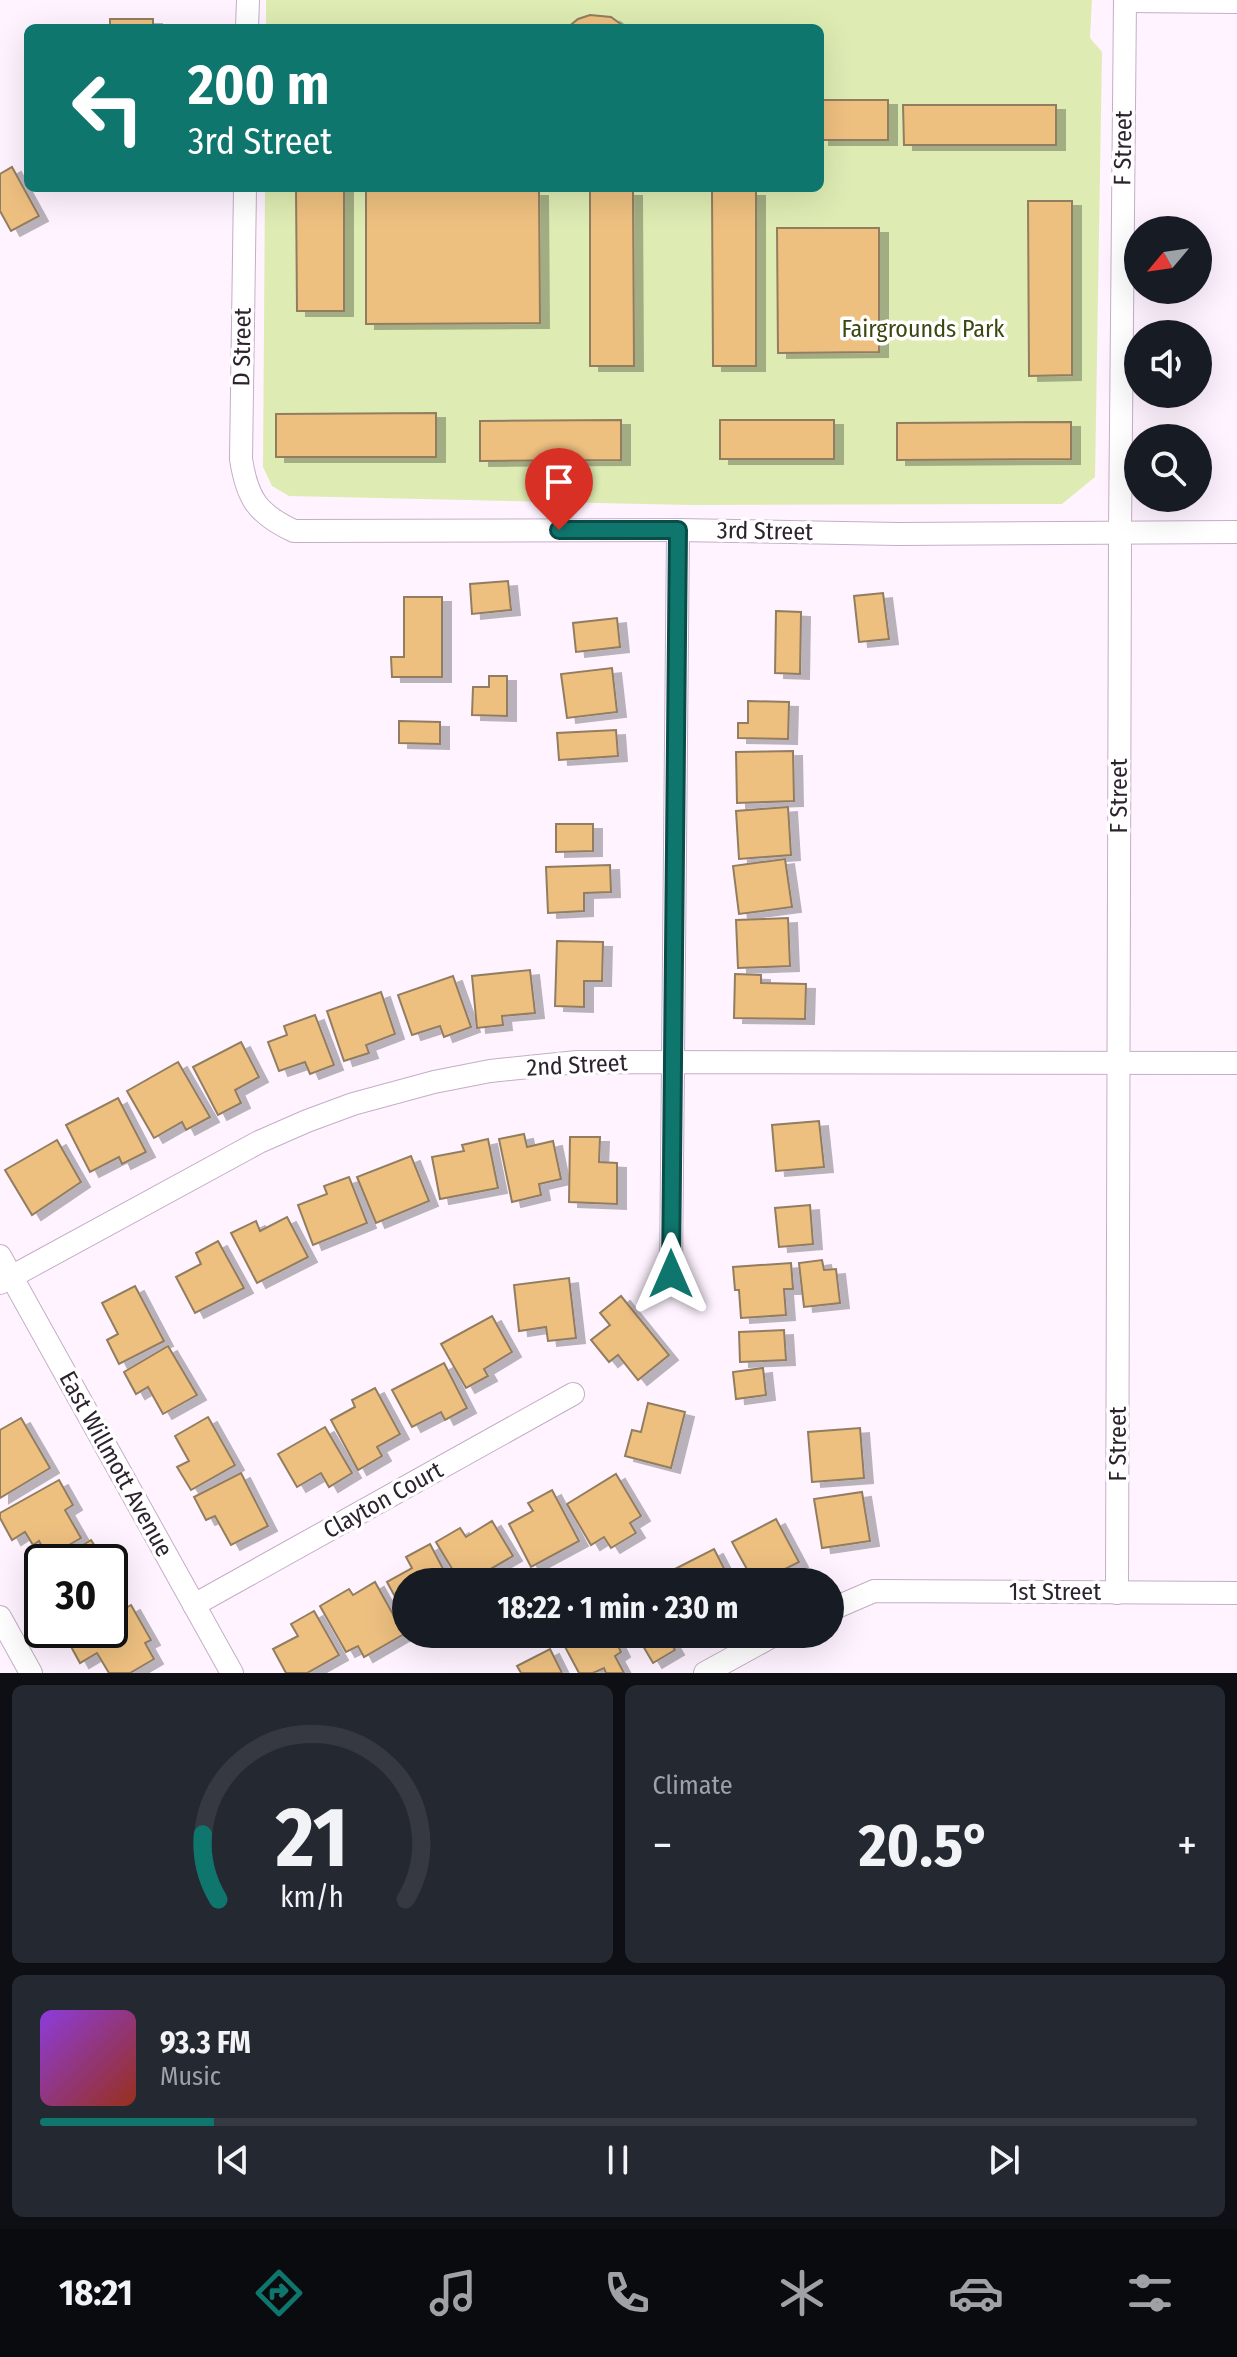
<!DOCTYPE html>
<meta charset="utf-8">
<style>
:root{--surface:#171b24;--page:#242831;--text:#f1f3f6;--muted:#9ea1a6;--line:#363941;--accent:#0f766e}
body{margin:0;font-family:"Fira Sans Condensed",sans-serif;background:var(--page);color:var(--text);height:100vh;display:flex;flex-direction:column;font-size:30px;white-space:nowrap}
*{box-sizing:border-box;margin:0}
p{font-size:26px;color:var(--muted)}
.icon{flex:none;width:44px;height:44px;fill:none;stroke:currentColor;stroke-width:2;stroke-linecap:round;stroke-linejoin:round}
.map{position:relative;height:1673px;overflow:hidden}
.panel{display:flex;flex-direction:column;gap:12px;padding:12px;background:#0d0f14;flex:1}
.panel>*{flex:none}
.hud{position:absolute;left:24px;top:24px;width:800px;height:168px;border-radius:12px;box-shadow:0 8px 32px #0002;background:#0f766e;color:#fff;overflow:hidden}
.needle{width:52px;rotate:241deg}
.fabs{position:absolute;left:1124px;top:216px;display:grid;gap:16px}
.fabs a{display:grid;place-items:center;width:88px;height:88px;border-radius:50%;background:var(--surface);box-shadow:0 8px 32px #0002;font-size:40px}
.speed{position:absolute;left:24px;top:1544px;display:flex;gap:16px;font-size:40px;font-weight:700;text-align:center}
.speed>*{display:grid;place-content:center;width:104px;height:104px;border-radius:50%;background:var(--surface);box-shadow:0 8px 32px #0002;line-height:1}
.speed .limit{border:4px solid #111;border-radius:12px;background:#fff;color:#111}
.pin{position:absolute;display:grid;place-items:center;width:68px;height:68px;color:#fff;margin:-82px -34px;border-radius:50% 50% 50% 0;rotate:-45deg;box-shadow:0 0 8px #0007}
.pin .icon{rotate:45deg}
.me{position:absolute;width:88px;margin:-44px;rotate:0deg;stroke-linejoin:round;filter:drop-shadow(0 0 6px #0008)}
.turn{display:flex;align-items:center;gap:28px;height:168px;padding:0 32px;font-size:36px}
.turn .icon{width:104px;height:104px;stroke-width:2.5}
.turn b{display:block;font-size:56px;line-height:68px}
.big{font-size:60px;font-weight:700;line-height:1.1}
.panel .card{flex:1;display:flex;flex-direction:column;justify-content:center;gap:12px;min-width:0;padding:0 28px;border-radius:12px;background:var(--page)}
.panel .dial{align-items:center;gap:0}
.dial svg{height:208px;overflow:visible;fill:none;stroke:var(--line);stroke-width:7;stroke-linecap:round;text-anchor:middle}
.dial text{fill:var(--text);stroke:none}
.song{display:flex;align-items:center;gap:24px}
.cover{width:96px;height:96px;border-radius:12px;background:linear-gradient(135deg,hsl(270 70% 55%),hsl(10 70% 35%))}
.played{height:8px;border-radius:4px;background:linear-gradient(90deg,var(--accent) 15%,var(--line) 15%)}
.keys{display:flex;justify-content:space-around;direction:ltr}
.heat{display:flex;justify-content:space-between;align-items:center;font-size:44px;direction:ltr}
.panel .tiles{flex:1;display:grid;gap:12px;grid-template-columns:1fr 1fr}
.card:last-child{grid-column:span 2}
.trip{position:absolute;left:392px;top:1568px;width:452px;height:80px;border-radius:40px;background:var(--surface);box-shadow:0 8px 32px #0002;font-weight:700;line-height:80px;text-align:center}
.menu{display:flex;height:128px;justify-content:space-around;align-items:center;background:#090b0e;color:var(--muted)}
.menu .icon{width:56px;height:56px}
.menu .on{color:var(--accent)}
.menu b{font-size:36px;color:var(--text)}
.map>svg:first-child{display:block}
.green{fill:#deecb3}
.building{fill:#eec080;stroke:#927d61;stroke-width:2;filter:url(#shadow)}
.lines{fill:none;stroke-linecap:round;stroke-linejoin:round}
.minor-casing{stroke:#c5adc8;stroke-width:24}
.minor{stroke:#fff;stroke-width:22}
.route-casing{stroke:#0a4d48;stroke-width:20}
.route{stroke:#0f766e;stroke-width:14}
.labels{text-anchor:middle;stroke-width:7;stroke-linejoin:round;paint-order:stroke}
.street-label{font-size:24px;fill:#2d232e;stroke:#fff}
.park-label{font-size:24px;fill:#3d4711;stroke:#fff}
</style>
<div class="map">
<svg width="1237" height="1673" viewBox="0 0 1237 1673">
<defs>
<filter id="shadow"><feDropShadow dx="9" dy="5" stdDeviation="0" flood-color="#0004"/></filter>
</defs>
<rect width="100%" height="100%" fill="#fef3ff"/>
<path class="green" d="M266 0H1092L1090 38 1102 52 1095 477 1062 504 691 505 289 496 272 486 263 467 265 188H820V28H266Z"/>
<g class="building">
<path d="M590 15 611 17 626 28H567L578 19Z"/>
<rect x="110" y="19" width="43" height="9"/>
<rect x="820" y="100" width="68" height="40"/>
<path d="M903 105H1056V145H904Z"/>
<path d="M12 167 39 216 11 231 0 211V174Z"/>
<path d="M296 188H344V311H297Z"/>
<path d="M366 191H539L540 323 366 324Z"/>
<path d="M590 191H633L634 366H590Z"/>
<path d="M712 191H756V366H713Z"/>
<path d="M1028 201H1072V375L1029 376Z"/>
<path d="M777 228H879V352L778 353Z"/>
<path d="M436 413V457H276V414Z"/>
<path d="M621 420V460L480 461V421Z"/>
<rect x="720" y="420" width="114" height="39"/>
<path d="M1071 422V459L897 460V423Z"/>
<path d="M508 581 511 610 472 614 470 584Z"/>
<path d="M883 593 889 639 859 642 854 596Z"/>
<path d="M404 597H442V677H392L391 657H404Z"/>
<path d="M776 611 801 612 800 674 775 673Z"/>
<path d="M617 618 620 647 576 652 573 623Z"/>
<path d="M612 668 617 712 567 718 561 674Z"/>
<path d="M489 676H507V716L472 715 473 687H489Z"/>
<path d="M748 701 789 702 788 739 738 738V723H748Z"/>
<path d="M399 721 440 722V744L399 743Z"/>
<path d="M616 730 618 756 559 760 557 733Z"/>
<path d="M793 751 794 801 737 803 736 752Z"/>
<path d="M788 807 791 855 739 859 736 811Z"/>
<path d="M556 824H593V851L556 852Z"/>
<path d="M785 859 792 907 739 914 733 866Z"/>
<path d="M610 865 611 892 584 893V911L548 913 546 867Z"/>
<path d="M788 918 790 966 738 968 736 920Z"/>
<path d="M557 941 603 942 602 981H584V1007L555 1006Z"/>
<path d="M530 970 535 1013 502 1016 503 1025 477 1028 472 976Z"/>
<path d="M735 974 761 975V983L806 984 805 1019 734 1018Z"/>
<path d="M453 976 471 1027 444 1037 440 1026 412 1035 398 995Z"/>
<path d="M381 992 395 1034 366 1045 369 1053 344 1061 327 1011Z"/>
<path d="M315 1015 334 1065 310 1074 305 1062 279 1071 268 1042 287 1035 284 1026Z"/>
<path d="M241 1042 259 1077 235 1090 241 1103 218 1115 193 1067Z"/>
<path d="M178 1062 210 1117 186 1130 182 1122 154 1138 127 1091Z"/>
<path d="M118 1098 146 1152 122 1164 119 1157 90 1172 66 1125Z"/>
<path d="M819 1121 824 1167 776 1171 772 1125Z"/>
<path d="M524 1134 527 1147 553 1141 561 1179 539 1184 541 1195 512 1202 499 1139Z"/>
<path d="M570 1137H600L599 1162 617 1163V1204L569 1202Z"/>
<path d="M488 1139 498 1188 440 1199 432 1157 464 1151 462 1145Z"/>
<path d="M57 1140 81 1182 32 1215 5 1170Z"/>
<path d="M411 1156 429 1201 376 1223 357 1177Z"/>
<path d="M349 1177 367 1223 313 1245 298 1205 327 1194 324 1186Z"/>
<path d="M810 1205 813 1244 779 1247 775 1208Z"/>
<path d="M287 1217 308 1257 257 1283 231 1233 256 1221 260 1231Z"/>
<path d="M218 1241 244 1288 195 1313 176 1277 201 1264 196 1253Z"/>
<path d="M822 1260 824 1270 836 1269 840 1303 804 1307 799 1263Z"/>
<path d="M791 1263 793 1289H784L786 1315 741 1318 739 1290H735L733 1267Z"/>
<path d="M569 1278 576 1338 548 1341 546 1327 519 1331 514 1285Z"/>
<path d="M135 1286 164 1341 119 1364 107 1340 118 1334 102 1303Z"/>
<path d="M621 1296 669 1355 638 1380 618 1355 609 1362 591 1340 610 1325 600 1313Z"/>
<path d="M492 1316 512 1352 484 1369 488 1376 466 1388 441 1344Z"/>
<path d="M784 1330 786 1360 740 1362 739 1332Z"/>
<path d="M168 1346 197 1395 163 1414 148 1387 136 1394 124 1372Z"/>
<path d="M444 1363 467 1408 445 1420 441 1412 412 1427 392 1390Z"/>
<path d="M763 1368 766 1395 736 1399 733 1372Z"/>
<path d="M375 1388 400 1434 377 1447 382 1456 358 1470 331 1420 355 1407 352 1400Z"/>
<path d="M648 1403 685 1412 671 1468 625 1456 632 1430 641 1432Z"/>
<path d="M208 1417 235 1465 191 1490 177 1467 189 1461 175 1436Z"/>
<path d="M21 1418 50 1468 0 1498V1430Z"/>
<path d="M325 1427 352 1473 329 1487 321 1473 297 1487 278 1454Z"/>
<path d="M860 1428 864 1478 812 1482 808 1432Z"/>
<path d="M241 1473 268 1526 231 1545 215 1516 206 1520 194 1497Z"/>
<path d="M616 1474 641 1516 630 1523 636 1533 611 1548 604 1537 591 1545 567 1504Z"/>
<path d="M59 1480 73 1505 65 1510 81 1538 48 1557 39 1541 33 1545 25 1532 12 1540 0 1518V1513Z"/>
<path d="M552 1490 579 1541 531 1567 509 1524 533 1511 528 1503Z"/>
<path d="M862 1492 870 1541 822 1548 814 1499Z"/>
<path d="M776 1519 799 1562 779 1572 784 1582H754L732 1542Z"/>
<path d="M492 1521 513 1556 468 1582H460L436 1542 460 1528 466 1537Z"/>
<path d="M91 1540 105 1562H55Z"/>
<path d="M430 1544 450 1582H406V1617L387 1582 412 1568 406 1557Z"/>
<path d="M714 1549 731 1582H677L671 1571Z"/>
<path d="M375 1582 404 1634 364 1657 358 1646 346 1652 320 1606 349 1589 353 1595Z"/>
<path d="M131 1605 151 1640 145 1643 154 1659 130 1673H109L97 1653 80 1663 68 1641 86 1630H110V1617Z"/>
<path d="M314 1611 339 1655 307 1673H286L273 1649 298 1636 291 1624Z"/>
<path d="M585 1634H612L621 1652 615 1656 624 1673H606L604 1668 593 1673H579L564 1645Z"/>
<path d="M636 1634H666L675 1650 653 1663Z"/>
<path d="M550 1649 562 1673H521L517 1666Z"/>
</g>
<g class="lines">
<g class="minor-casing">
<g id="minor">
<path d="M1125 1 1237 2"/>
<path d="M247 28 248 0"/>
<path d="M245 188 241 459C247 498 257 514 294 531L678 530 898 534 1237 532"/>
<path d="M0 1256 232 1673"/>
<path d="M671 1274 678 530"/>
<path d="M0 1283 259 1142 307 1121 353 1104 434 1082 490 1071 577 1062 1237 1063"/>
<path d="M1117 1593 1120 532 1125 0"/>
<path d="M194 1605 573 1394"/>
<path d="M830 1610 874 1591 1237 1593"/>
<path d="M0 1617 31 1673"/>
<path d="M705 1673 776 1634"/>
</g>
</g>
<use href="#minor" class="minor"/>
</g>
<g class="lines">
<g class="route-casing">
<path id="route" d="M559 530H678L671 1274"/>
</g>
<use href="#route" class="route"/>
</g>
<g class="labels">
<g class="street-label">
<text transform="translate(1123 148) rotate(-89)" y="8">F Street</text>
<text transform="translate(242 347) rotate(-89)" y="8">D Street</text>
<text transform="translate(765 531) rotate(1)" y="8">3rd Street</text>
<text transform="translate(1119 796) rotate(-90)" y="8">F Street</text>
<text transform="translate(577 1065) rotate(-3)" y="8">2nd Street</text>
<text transform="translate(1118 1444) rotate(-90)" y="8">F Street</text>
<text transform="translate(116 1464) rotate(61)" y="8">East Willmott Avenue</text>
<text transform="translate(383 1500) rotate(-29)" y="8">Clayton Court</text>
<text x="1055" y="1600">1st Street</text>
</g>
<g class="park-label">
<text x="923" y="337">Fairgrounds Park</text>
</g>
</g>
</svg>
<div class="fabs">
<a><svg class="needle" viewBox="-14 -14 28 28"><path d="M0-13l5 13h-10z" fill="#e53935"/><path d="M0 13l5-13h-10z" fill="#9ea1a6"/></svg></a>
<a><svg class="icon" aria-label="sound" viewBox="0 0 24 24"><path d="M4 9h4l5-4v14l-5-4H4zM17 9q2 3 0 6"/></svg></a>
<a><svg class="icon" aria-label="search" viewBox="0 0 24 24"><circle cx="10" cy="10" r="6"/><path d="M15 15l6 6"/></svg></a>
</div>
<div class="speed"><div class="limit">30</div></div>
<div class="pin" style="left:559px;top:530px;background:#d93025"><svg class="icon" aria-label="arrive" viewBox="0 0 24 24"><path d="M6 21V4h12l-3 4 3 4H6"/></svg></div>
<svg class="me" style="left:671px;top:1274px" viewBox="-20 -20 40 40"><path d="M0-17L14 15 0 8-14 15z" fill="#0f766e" stroke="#fff" stroke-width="4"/></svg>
<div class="trip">18:22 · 1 min · 230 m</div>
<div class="hud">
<div class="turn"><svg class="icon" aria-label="left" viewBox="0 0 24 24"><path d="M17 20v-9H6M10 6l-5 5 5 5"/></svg><div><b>200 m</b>3rd Street</div></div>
</div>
</div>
<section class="panel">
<div class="tiles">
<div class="card dial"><svg viewBox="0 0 100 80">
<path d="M14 69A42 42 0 1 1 86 69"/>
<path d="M14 69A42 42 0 0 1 8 44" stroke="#0f766e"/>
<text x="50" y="56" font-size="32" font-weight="700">21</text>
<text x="50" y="72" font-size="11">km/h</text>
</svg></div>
<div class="card"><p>Climate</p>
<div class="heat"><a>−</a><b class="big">20.5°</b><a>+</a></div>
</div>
<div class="card">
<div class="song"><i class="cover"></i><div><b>93.3 FM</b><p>Music</p></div></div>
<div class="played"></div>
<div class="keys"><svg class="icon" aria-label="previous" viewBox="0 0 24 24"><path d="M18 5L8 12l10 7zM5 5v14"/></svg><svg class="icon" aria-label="pause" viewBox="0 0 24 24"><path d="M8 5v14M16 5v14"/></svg><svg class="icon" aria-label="next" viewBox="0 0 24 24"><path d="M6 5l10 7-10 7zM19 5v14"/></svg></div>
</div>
</div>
</section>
<nav class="menu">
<b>18:21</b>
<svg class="icon on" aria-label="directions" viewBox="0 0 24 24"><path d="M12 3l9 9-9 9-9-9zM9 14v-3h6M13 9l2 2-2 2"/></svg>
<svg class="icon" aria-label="music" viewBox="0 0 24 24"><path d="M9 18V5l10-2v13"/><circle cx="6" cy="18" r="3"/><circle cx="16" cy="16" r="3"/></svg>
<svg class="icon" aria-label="phone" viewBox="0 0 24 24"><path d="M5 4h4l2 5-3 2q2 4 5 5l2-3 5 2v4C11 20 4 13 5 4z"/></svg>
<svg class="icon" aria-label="climate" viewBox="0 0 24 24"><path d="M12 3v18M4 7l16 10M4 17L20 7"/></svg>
<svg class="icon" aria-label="car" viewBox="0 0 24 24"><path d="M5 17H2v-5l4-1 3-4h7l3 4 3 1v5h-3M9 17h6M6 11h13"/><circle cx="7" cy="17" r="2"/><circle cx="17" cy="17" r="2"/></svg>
<svg class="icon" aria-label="filters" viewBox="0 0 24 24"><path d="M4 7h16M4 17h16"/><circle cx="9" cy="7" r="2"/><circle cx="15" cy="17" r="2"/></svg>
</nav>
